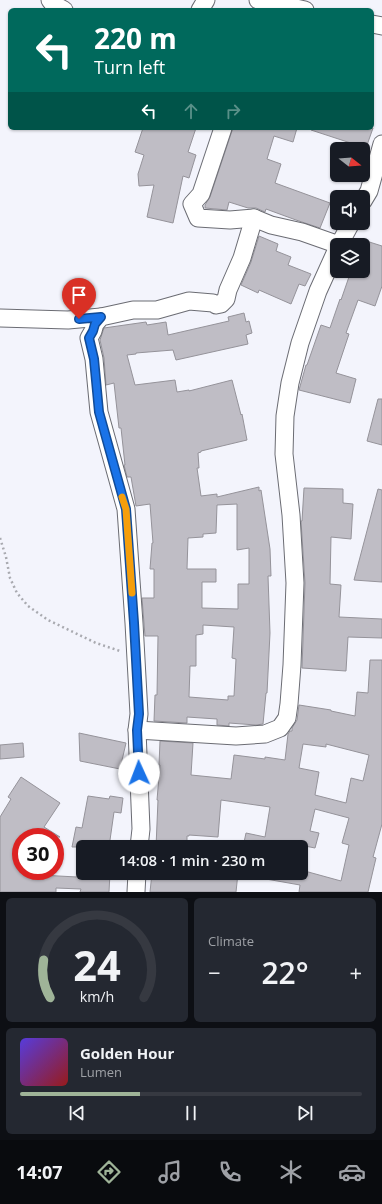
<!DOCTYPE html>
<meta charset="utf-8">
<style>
:root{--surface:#171b24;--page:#242831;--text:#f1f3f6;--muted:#9ea1a6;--line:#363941;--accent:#9fb498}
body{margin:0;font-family:"Open Sans",sans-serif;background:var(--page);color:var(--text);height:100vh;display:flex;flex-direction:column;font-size:15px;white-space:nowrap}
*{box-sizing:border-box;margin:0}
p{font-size:13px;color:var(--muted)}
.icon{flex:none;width:22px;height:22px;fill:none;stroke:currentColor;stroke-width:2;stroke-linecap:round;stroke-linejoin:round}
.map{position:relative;height:892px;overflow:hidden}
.sheet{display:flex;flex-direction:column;gap:6px;padding:6px;background:#0d0f14;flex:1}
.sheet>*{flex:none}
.banner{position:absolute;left:8px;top:8px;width:366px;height:122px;border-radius:6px;box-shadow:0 1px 3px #0004;background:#00695c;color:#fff;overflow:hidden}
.needle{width:26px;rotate:107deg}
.controls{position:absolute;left:330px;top:142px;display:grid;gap:8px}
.controls a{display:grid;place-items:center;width:40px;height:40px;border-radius:6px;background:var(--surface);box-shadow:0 1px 3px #0004;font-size:20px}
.speed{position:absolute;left:12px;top:828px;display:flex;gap:8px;font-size:20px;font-weight:700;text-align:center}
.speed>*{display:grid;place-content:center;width:52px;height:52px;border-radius:50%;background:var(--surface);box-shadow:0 1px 3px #0004;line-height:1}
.speed .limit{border:6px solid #d22;background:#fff;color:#111}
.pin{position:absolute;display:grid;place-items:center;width:34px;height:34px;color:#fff;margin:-41px -17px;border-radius:50% 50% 50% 0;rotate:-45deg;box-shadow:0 0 4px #0007}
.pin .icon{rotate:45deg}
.me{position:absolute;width:44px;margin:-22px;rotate:358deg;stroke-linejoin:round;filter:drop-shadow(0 0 3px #0008)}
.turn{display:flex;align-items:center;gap:14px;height:84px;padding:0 20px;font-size:18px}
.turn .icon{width:52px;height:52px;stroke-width:2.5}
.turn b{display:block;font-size:28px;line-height:34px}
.lanes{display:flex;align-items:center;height:38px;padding:0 20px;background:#0003;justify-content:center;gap:20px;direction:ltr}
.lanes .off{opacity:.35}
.big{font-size:30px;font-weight:600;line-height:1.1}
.sheet .card{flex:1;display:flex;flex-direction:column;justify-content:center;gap:6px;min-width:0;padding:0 14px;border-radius:6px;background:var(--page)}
.sheet .dial{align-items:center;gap:0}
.dial svg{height:104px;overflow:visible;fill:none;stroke:var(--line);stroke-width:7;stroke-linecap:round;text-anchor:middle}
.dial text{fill:var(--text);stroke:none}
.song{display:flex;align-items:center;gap:12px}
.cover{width:48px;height:48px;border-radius:6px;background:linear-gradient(135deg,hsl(250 70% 55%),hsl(0 70% 35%))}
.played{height:4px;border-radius:2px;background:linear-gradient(90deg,var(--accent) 35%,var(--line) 35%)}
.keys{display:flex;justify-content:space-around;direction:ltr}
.heat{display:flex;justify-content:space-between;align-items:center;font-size:22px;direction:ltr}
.sheet .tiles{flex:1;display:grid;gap:6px;grid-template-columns:1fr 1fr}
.card:last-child{grid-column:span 2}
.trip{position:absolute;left:76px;top:840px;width:232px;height:40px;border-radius:6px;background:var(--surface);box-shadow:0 1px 3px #0004;font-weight:600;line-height:40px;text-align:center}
.dock{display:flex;height:64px;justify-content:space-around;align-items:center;background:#090b0e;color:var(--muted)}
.dock .icon{width:28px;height:28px}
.dock .on{color:var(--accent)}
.dock b{font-size:18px;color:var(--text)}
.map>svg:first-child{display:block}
.building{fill:#bfbdc5;stroke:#95939a;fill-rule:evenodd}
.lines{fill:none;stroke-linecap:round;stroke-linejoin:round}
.minor-casing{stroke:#6b6c73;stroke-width:19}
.path{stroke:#a9aab0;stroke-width:2.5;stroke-dasharray:2 3;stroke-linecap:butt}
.minor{stroke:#fff;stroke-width:17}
.route-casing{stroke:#114b97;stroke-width:10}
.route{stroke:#1a73e8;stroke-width:7}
.slow{stroke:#f59e0b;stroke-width:7}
</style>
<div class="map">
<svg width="382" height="892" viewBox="0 0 382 892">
<rect width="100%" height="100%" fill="#f3f4fc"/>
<g class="building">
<path d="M143 128H196L188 152 196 155 189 178 183 176 173 223 147 217 154 185 139 186 138 174 144 155 135 152Z"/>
<path d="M233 128H297L293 142 274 136 267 159 281 164 275 183 330 203 320 228 296 220 266 209 265 212 256 208H248L229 202 227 210 205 208V205L210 197Z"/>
<path d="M312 128H373L366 148 311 130Z"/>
<path d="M259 236 278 244 276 251 291 257 288 265 311 274 305 286 299 284 291 304 259 290 258 293 241 285 251 262Z"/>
<path d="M363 240 382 246V286L375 306 358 300 346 333 349 334 336 373 356 379 350 403 299 390 306 365H307L321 325 330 328 340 299 341 300 351 271H363Z"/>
<path d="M244 313 246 322 249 321 252 333 246 335 248 344 176 360 173 350 136 353V354L127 355 135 385 175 380 177 392 189 390V391L232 380 241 415 242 414 247 440 201 451V452L198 453 199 468H197L201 496 217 494V497L259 487V491L261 490 270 549 271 576H268L270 633 267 693H266L263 724 256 725 229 723V726L217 725V719L187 717V723L154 721 155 695H157L158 636H145L142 598H154V569H150L152 543H153L150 504 136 506 131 477H127L124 465H125L121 428H119L114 383 106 385 104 358 100 340 104 328 146 322 147 325 166 322 168 335 229 321 228 317ZM237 504V550L249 548V584H238V609L202 608V582H216V569H187L188 538 203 537V534L216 533 217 505ZM203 625 234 627 232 658 236 659 234 696H228V700L189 697 190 666H196V635L203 634Z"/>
<path d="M378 399H382V445L367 441Z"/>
<path d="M304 488 343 489V503L353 504 351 539 331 537 330 584 341 585 339 617 382 619V638L348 637 346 671 302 668 305 583 301 521H302Z"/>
<path d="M378 489 382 490V582L354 580Z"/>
<path d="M370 660H382V824L373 857 376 858 368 892H299L300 885 266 879 267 873H301V870L341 881 349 845 342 843 349 818 315 809 310 831 319 833 315 848 305 846V847H243L246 833 265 837 270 807 221 800 218 837 189 835V836H187V847H156L158 800H157L160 765H159L160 741 193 743 191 775 231 779 234 755 265 759V757L285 760 288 734 290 731H292V728L297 720 299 705 331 710V711L355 716 357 692 368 693ZM303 744 326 747V744L369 755 363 781 351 778 346 803 315 795 319 772 299 768Z"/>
<path d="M79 733 126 743 120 769 80 761Z"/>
<path d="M23 743 24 757 0 759V745Z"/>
<path d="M21 777 60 803 44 827 60 837H21V871H43L40 875 77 877 78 873H110L109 892H80L81 889 56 888V892H0V817L11 799 8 797Z"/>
<path d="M88 796 109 799 110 796 123 798 121 813 114 812 109 847H72L76 827 82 828Z"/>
<path d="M152 873 190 875V873H238L236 892H150Z"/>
</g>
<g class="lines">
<g class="minor-casing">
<g id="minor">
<path d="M50 0 53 4 64 10"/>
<path d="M258 0 305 10"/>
<path d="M200 10 206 0"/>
<path d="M372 24 382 26"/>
<path d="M223 128 201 194 192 204 198 218 230 220 254 218 271 225 302 232 339 245"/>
<path d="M363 201 369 191 382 144"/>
<path d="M339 245 351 223"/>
<path d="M0 318 68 320 101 317"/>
<path d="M137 730 236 736 265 734 280 728 287 718 289 704 292 665 295 583 291 515 284 454 285 416 290 383 300 343 318 291 337 249"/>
<path d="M139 847 141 829 137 730 139 714 134 623 126 509 99 412 94 359 89 338 93 331 95 324 101 317 133 310H157L189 301 213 303 216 305 221 304 226 299 228 290 242 258 254 218"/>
<path d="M136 892 137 873"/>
</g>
</g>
<path class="path" d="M0 538 6 557 10 578 17 593 28 606 48 620 96 643 120 651"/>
<use href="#minor" class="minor"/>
</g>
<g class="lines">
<g class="route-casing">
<path id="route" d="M79 319 101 317 95 324 93 331 89 338 94 359 99 412 126 509 134 623 139 714 137 730 139 773"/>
</g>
<use href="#route" class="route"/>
<path class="slow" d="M122 497 126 509 132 593"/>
</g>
</svg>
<div class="controls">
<a><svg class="needle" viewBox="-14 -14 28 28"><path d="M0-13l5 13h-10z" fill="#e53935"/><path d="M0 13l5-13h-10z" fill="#9ea1a6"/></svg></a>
<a><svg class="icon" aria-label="sound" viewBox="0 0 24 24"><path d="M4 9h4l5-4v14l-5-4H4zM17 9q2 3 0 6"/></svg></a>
<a><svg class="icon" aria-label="layers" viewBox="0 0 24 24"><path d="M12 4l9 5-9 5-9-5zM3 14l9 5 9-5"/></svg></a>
</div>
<div class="speed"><div class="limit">30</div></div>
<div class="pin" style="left:79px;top:319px;background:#d93025"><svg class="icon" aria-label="arrive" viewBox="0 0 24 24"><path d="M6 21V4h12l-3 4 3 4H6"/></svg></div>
<svg class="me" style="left:139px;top:773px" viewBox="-20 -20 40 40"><circle r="19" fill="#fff"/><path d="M0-13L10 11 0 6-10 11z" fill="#1a73e8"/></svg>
<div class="trip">14:08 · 1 min · 230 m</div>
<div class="banner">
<div class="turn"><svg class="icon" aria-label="left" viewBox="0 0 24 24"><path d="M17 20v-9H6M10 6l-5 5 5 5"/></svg><div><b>220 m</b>Turn left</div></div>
<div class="lanes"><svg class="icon" aria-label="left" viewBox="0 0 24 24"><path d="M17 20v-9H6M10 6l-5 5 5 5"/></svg><svg class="icon off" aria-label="ahead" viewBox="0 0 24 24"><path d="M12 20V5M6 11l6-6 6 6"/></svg><svg class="icon off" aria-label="right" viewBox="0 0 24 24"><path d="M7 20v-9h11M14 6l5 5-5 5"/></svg></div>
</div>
</div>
<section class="sheet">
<div class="tiles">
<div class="card dial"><svg viewBox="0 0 100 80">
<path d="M14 69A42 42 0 1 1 86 69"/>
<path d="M14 69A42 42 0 0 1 9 40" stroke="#9fb498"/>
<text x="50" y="56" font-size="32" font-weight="700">24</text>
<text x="50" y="72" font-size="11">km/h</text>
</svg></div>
<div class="card"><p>Climate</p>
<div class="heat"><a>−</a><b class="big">22°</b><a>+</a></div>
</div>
<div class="card">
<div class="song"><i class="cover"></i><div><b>Golden Hour</b><p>Lumen</p></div></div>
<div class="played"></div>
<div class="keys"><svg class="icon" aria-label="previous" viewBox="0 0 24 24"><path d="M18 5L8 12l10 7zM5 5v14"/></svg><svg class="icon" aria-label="pause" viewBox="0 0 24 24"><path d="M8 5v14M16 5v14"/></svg><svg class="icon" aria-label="next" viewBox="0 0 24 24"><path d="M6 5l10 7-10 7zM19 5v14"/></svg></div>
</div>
</div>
</section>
<nav class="dock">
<b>14:07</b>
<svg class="icon on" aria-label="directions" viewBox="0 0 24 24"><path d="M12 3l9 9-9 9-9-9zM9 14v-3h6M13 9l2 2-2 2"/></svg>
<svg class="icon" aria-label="music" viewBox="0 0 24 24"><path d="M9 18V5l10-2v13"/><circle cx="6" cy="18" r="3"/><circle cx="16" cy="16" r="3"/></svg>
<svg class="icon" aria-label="phone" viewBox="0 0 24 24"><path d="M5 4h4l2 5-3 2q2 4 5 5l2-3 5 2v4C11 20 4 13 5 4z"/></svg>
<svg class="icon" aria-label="climate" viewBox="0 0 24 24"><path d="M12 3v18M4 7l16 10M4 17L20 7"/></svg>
<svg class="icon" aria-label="car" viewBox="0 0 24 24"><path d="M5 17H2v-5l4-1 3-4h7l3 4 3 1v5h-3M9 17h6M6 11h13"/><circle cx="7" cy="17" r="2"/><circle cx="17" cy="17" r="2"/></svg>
</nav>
